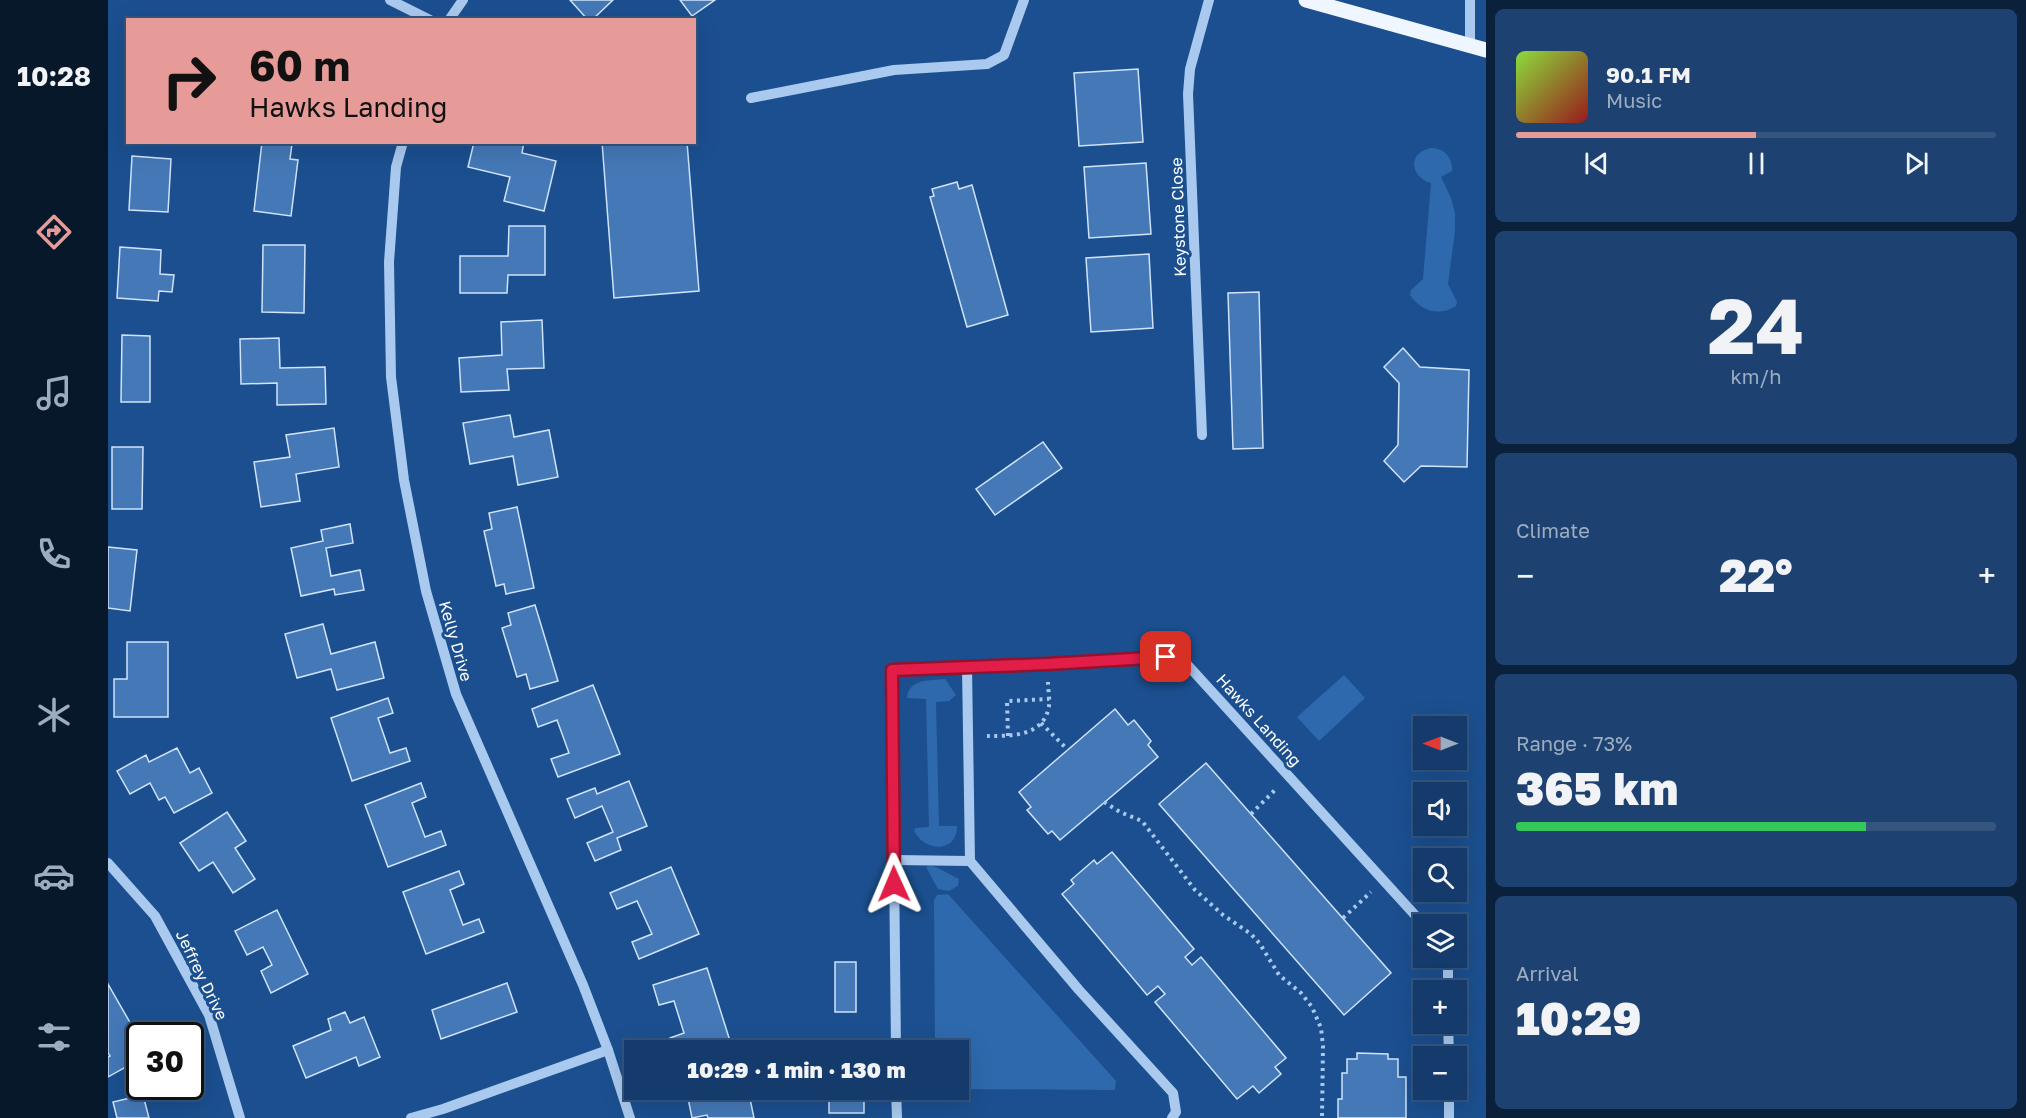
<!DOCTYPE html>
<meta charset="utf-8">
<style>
:root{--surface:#143b6b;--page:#1d4271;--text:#f1f3f6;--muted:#9dadc1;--line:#33557e;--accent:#e69b98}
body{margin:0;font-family:"Golos Text",sans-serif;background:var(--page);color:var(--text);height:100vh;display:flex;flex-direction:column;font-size:22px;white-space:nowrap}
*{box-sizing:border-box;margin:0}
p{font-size:20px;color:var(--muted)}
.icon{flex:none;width:33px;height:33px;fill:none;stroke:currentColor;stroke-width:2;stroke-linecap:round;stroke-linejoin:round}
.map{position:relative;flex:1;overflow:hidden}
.sheet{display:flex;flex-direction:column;gap:9px;padding:9px;background:#0b203b;width:540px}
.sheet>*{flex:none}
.banner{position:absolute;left:18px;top:18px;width:570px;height:126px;border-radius:0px;box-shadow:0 6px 24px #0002,0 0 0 2px var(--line);background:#e69b98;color:#111;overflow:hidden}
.needle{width:39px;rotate:270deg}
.controls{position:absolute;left:1305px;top:716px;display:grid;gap:12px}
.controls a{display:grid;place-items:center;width:54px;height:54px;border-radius:0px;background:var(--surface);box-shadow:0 6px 24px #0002,0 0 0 2px var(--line);font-size:30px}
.speed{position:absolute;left:18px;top:1022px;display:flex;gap:12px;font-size:30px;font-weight:700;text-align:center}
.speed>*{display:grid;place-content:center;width:78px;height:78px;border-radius:50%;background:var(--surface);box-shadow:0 6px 24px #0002,0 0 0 2px var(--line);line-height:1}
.speed .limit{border:3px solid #111;border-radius:9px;background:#fff;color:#111}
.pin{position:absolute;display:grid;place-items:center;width:51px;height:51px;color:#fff;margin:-26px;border-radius:12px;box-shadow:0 3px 9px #0006}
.me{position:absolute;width:66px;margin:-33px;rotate:359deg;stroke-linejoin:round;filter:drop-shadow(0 0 4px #0008)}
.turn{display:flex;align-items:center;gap:21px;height:126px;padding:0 24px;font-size:27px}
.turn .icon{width:78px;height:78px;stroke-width:2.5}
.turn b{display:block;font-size:42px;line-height:51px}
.big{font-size:45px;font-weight:800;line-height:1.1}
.sheet .widget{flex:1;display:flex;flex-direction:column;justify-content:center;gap:9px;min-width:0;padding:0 21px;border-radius:9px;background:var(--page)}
.sheet .dial{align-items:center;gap:0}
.dial b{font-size:78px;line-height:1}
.song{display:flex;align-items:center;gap:18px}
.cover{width:72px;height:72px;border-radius:9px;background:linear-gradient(135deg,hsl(90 70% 55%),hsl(0 70% 35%))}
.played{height:6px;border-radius:3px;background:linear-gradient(90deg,var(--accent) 50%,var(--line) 50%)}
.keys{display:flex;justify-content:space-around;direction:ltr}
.heat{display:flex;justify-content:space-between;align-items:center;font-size:33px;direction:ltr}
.charge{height:9px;border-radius:4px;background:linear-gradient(90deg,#34c759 73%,var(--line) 0)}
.trip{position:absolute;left:516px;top:1040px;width:345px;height:60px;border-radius:0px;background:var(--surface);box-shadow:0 6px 24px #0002,0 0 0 2px var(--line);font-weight:800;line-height:60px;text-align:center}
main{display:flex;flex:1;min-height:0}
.menu{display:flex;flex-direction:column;width:108px;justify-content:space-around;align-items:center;background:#08182b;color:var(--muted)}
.menu .icon{width:42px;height:42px}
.menu .active{color:var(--accent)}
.menu b{font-size:27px;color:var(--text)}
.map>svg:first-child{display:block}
.green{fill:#2e69ad}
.building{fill:#4478b7;stroke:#cfe3fa;stroke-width:1.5}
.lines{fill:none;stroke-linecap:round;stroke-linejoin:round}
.path{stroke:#a9c9ee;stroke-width:4;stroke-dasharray:3 4.5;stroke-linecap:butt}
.minor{stroke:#a9c9ee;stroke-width:10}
.major{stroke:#f0f6ff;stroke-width:15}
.route-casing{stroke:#92132f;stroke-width:15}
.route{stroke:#e11d48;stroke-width:10}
.labels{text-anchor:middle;stroke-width:6;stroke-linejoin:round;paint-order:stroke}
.street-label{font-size:16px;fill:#fff;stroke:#1b4f8f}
</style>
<main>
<nav class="menu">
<b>10:28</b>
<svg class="icon active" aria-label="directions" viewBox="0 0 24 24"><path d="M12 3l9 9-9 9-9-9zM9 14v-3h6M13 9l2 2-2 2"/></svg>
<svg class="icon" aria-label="music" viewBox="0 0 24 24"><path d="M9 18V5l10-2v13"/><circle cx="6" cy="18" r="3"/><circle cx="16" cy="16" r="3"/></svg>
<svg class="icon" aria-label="phone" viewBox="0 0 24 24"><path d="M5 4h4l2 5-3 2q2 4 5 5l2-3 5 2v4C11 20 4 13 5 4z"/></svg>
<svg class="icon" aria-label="climate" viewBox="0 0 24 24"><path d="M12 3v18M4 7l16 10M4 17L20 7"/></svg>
<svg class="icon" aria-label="car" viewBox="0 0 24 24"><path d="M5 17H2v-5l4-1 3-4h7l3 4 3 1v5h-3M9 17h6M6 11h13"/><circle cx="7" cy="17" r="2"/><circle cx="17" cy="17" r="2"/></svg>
<svg class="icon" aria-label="filters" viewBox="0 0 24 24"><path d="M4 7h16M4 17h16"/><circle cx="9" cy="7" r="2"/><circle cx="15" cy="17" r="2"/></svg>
</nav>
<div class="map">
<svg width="1378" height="1118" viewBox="0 0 1378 1118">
<rect width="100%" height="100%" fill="#1b4f8f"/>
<g class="green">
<path d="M1322 148C1336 148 1345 157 1344 171L1333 177 1343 198 1347 213V231L1340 284 1349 302 1348 306C1331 317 1313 311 1302 295L1303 290 1315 279 1323 183C1310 180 1298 163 1313 152 1315 150 1319 150 1322 148Z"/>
<path d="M1236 675 1257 698 1211 741 1189 717Z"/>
<path d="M837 679 848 695 841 701 828 702 831 826H849C849 855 814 851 806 830L808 828 821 827 818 699 799 698C801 678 822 681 837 679Z"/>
<path d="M822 866 828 867 851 879 850 886 841 891 830 889 818 867Z"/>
<path d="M840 894 1008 1081 1007 1090 849 1089 850 1050H827L826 900 829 895Z"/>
</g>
<g class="building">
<path d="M462 0H505L484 20H480Z"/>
<path d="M572 0H607L584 16Z"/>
<path d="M1030 69 1035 142 971 146 966 73Z"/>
<path d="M154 142 184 144 182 159 190 160 183 216 146 211Z"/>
<path d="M366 142H416L414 153 448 161 436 211 396 201 402 177 360 167Z"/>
<path d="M494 142H579L591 291 506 298Z"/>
<path d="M24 156 63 159 60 212 21 210Z"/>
<path d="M1038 163 1043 234 981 238 976 167Z"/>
<path d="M849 182 851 189 864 185 900 315 859 327 822 197 826 196 824 189Z"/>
<path d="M401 226H437V275H400L399 293H352V256H400Z"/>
<path d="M155 245H197L196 313 154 312Z"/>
<path d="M12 247 53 250 52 274 66 275 64 292 51 291 50 301 9 298Z"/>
<path d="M1041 254 1045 328 983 332 978 258Z"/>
<path d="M1151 292 1155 448 1125 449 1120 293Z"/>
<path d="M434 320 436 368 399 369 401 390 353 392 351 358 394 355 393 322Z"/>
<path d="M14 335 42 336V402H13Z"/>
<path d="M171 338 172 368 217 367 218 404 169 405V383L133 384 132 339Z"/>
<path d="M1295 348 1312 367 1361 370 1359 467 1313 466 1296 482 1276 461 1290 445 1291 383 1276 367Z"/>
<path d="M402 415 406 437 441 430 450 477 410 485 405 456 362 464 355 423Z"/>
<path d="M226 428 231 467 188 474 192 501 153 507 146 462 182 457 178 435Z"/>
<path d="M935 442 954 468 887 515 868 489Z"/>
<path d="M4 447H35L34 509H4Z"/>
<path d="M409 507 426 588 398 594 396 584 388 586 376 531 384 529 381 513Z"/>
<path d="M242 524 245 543 218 548 223 576 252 570 256 590 227 595 226 589 193 596 183 548 215 541 213 530Z"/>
<path d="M0 547 29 550 22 611 0 608Z"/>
<path d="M427 605 450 681 422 689 418 674 409 677 394 628 403 625 400 613Z"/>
<path d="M215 624 223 654 267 642 276 678 229 690 223 669 189 678 177 634Z"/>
<path d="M19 642H60V717H6V679H19Z"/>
<path d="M485 685 512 754 450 777 443 759 461 753 449 720 430 727 424 709Z"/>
<path d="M280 698 285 713 270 718 282 753 298 748 302 761 244 781 223 718Z"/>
<path d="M1007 709 1020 725 1026 720 1043 741 1040 745 1050 757 952 840 944 831 940 834 919 810 923 807 911 792Z"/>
<path d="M69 748 82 773 91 768 104 793 66 813 57 797 51 800 42 783 22 794 9 771 38 755 41 762Z"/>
<path d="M1098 763 1283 973 1236 1015 1051 804Z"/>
<path d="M521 781 539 826 509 838 513 850 487 861 479 843 505 832 494 806 467 818 459 799 487 788 489 794Z"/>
<path d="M313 783 318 797 304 803 317 837 333 831 338 845 280 867 257 805Z"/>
<path d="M119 812 138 841 127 848 147 879 125 893 105 862 91 871 72 843Z"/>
<path d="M1004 852 1086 949 1077 957 1084 965 1093 957 1178 1058 1167 1067 1173 1074 1151 1093 1145 1086 1129 1099 1047 1002 1057 994 1050 986 1039 995 954 894 966 884 963 880 986 860 989 864Z"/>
<path d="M563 867 591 934 531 959 524 942 544 934 529 901 509 909 502 893Z"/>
<path d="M351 871 356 884 342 890 355 925 371 919 376 932 318 954 295 892Z"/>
<path d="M169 910 200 974 163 993 153 971 164 965 155 947 139 955 127 931Z"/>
<rect x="727" y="962" width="21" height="50"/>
<path d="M599 968 622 1041 593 1050H566L562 1038 576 1033 566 1001 551 1005 545 985Z"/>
<path d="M399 983 409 1012 333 1039 324 1010Z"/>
<path d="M0 984 32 1040V1059L0 1077V1057L2 1056 0 1053Z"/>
<path d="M237 1012 242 1023 256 1017 272 1057 251 1066 248 1057 198 1078 185 1046 223 1030 220 1019Z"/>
<rect x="721" y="1041" width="35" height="9"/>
<path d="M1249 1053 1280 1054V1059H1290V1077H1298V1118H1230V1099H1234V1073H1239V1059H1249Z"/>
<path d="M597 1089H640L646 1118H600L599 1115 584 1118 579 1093Z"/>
<rect x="721" y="1089" width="35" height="24"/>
<path d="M35 1095 41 1118H9L5 1102Z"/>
</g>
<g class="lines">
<g class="path">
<path d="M933 723 960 750"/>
<path d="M879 736C902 736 936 737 941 706 942 699 940 690 940 682"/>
<path d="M900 736 899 701 941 699"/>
<path d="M996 802 1012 812 1034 821 1087 890 1115 915 1143 934 1152 944 1171 975 1193 993 1204 1007 1213 1028 1215 1046 1214 1118"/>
<path d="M1143 814 1168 789"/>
<path d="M1235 918 1263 892"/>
</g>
<g class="minor">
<path d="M282 0 322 20"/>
<path d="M341 20 355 0"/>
<path d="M1362 45V0"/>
<path d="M643 98 786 70 879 64 896 55 916 0"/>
<path d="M295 142 288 167 281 262 283 377 296 480 318 591 348 694 475 985 500 1050 522 1118"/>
<path d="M1094 435 1080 94 1082 69 1101 0"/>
<path d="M859 667 862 861"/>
<path d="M786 860 862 861 971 990 1065 1093 1068 1112 1064 1118"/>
<path d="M0 863 47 916 101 1015 132 1118"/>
<path d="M1340 957V990"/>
<path d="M1340 1023 1341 1056"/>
<path d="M788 1050 784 670 939 664 1057 657 1076 661 1316 925"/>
<path d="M788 1089 789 1118"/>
<path d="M1341 1089V1118"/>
<path d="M303 1118 335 1109 500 1050"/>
</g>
<path class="major" d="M1198 0 1378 50"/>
</g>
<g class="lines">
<g class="route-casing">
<path id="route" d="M786 884 784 670 939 664 1058 657"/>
</g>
<use href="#route" class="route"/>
</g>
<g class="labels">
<g class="street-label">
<text transform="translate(1070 217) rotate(-92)" y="6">Keystone Close</text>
<text transform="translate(348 641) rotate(74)" y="6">Kelly Drive</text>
<text transform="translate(1151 720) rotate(48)" y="6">Hawks Landing</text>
<text transform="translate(94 975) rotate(64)" y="6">Jeffrey Drive</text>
</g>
</g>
</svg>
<div class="controls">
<a><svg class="needle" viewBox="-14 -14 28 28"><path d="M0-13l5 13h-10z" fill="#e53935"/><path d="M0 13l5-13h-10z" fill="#9dadc1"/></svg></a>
<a><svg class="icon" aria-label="sound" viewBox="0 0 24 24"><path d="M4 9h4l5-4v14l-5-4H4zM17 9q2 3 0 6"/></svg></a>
<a><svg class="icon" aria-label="search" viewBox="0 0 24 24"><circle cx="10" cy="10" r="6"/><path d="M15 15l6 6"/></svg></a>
<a><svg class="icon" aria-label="layers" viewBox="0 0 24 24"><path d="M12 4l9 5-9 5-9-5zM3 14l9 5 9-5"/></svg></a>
<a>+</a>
<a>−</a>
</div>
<div class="speed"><div class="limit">30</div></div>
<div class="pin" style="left:1058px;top:657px;background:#d93025"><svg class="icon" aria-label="arrive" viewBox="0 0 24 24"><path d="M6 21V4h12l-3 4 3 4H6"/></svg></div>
<svg class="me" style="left:786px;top:884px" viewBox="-20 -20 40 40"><path d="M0-17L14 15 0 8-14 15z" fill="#e11d48" stroke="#fff" stroke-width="4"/></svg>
<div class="trip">10:29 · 1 min · 130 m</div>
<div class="banner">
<div class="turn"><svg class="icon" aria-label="right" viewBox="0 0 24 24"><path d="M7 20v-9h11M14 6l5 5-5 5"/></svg><div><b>60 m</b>Hawks Landing</div></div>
</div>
</div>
<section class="sheet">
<div class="widget">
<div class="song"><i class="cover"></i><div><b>90.1 FM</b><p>Music</p></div></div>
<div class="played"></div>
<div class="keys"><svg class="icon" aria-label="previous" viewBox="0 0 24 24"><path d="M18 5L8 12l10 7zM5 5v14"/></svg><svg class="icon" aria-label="pause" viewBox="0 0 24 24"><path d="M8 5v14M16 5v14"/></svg><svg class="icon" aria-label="next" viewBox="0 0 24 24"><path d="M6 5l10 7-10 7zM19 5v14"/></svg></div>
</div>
<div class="widget dial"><b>24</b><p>km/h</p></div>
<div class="widget"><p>Climate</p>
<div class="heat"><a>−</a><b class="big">22°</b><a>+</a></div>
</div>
<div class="widget"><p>Range · 73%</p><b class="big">365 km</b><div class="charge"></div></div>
<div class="widget"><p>Arrival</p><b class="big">10:29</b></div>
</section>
</main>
